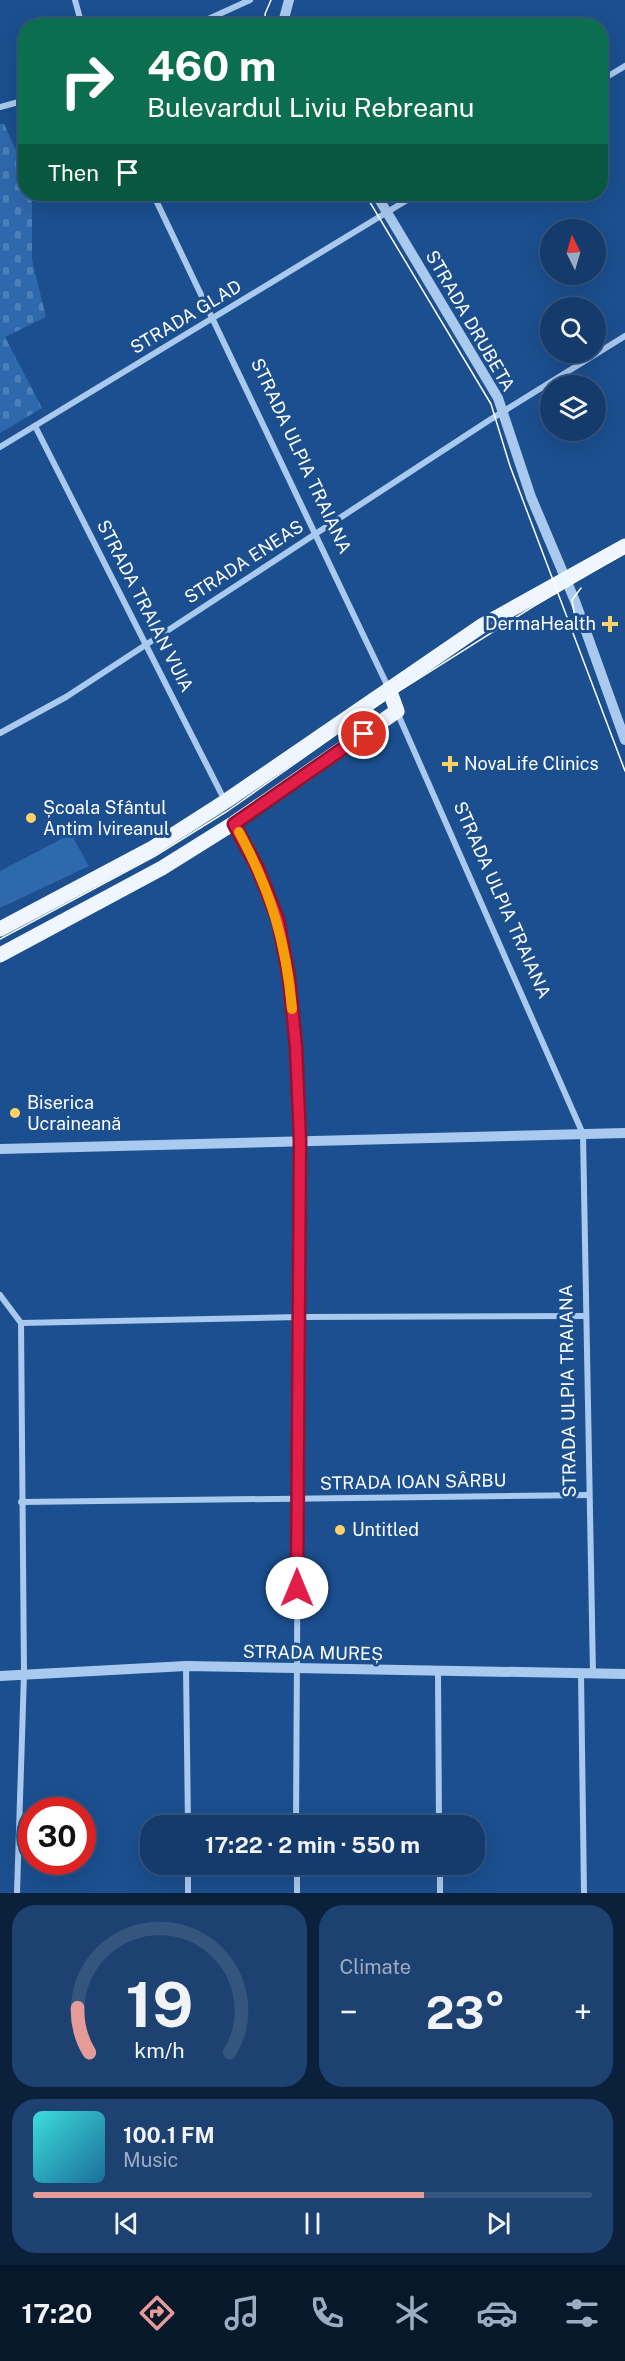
<!DOCTYPE html>
<meta charset="utf-8">
<style>
:root{--surface:#143b6b;--page:#1d4271;--text:#f1f3f6;--muted:#9dadc1;--line:#33557e;--accent:#e69b98}
body{margin:0;font-family:"Public Sans",sans-serif;background:var(--page);color:var(--text);height:100vh;display:flex;flex-direction:column;font-size:22px;white-space:nowrap}
*{box-sizing:border-box;margin:0}
p{font-size:20px;color:var(--muted)}
.icon{flex:none;width:33px;height:33px;fill:none;stroke:currentColor;stroke-width:2;stroke-linecap:round;stroke-linejoin:round}
.map{position:relative;height:1893px;overflow:hidden}
.panel{display:flex;flex-direction:column;gap:12px;padding:12px;background:#0b203b;flex:1}
.panel>*{flex:none}
.top-card{position:absolute;left:18px;top:18px;width:590px;height:183px;border-radius:24px;box-shadow:0 6px 24px #0002,0 0 0 2px var(--line);background:#0b6e4f;color:#fff;overflow:hidden}
.needle{width:39px;rotate:355deg}
.controls{position:absolute;left:540px;top:219px;display:grid;gap:12px}
.controls a{display:grid;place-items:center;width:66px;height:66px;border-radius:50%;background:var(--surface);box-shadow:0 6px 24px #0002,0 0 0 2px var(--line);font-size:30px}
.speed{position:absolute;left:18px;top:1797px;display:flex;gap:12px;font-size:30px;font-weight:700;text-align:center}
.speed>*{display:grid;place-content:center;width:78px;height:78px;border-radius:50%;background:var(--surface);box-shadow:0 6px 24px #0002,0 0 0 2px var(--line);line-height:1}
.speed .limit{border:9px solid #d22;background:#fff;color:#111}
.pin{position:absolute;display:grid;place-items:center;width:51px;height:51px;color:#fff;margin:-26px;border:3px solid #fff;border-radius:50%;box-shadow:0 2px 6px #0007}
.me{position:absolute;width:66px;margin:-33px;rotate:0deg;stroke-linejoin:round;filter:drop-shadow(0 0 4px #0008)}
.turn{display:flex;align-items:center;gap:21px;height:126px;padding:0 30px;font-size:27px}
.turn .icon{width:78px;height:78px;stroke-width:2.5}
.turn b{display:block;font-size:42px;line-height:51px}
.then{display:flex;align-items:center;height:57px;padding:0 30px;background:#0003;gap:12px;font-size:22px}
.big{font-size:45px;font-weight:700;line-height:1.1}
.panel .tile{flex:1;display:flex;flex-direction:column;justify-content:center;gap:9px;min-width:0;padding:0 21px;border-radius:24px;background:var(--page)}
.panel .dial{align-items:center;gap:0}
.dial svg{height:156px;overflow:visible;fill:none;stroke:var(--line);stroke-width:7;stroke-linecap:round;text-anchor:middle}
.dial text{fill:var(--text);stroke:none}
.song{display:flex;align-items:center;gap:18px}
.cover{width:72px;height:72px;border-radius:9px;background:linear-gradient(135deg,hsl(180 70% 55%),hsl(200 70% 35%))}
.played{height:6px;border-radius:3px;background:linear-gradient(90deg,var(--accent) 70%,var(--line) 70%)}
.keys{display:flex;justify-content:space-around;direction:ltr}
.heat{display:flex;justify-content:space-between;align-items:center;font-size:33px;direction:ltr}
.panel .tiles{flex:1;display:grid;gap:12px;grid-template-columns:1fr 1fr}
.tile:last-child{grid-column:span 2}
.trip{position:absolute;left:140px;top:1815px;width:345px;height:60px;border-radius:24px;background:var(--surface);box-shadow:0 6px 24px #0002,0 0 0 2px var(--line);font-weight:700;line-height:60px;text-align:center}
.tab-bar{display:flex;height:96px;justify-content:space-around;align-items:center;background:#08182b;color:var(--muted)}
.tab-bar .icon{width:42px;height:42px}
.tab-bar .on{color:var(--accent)}
.tab-bar b{font-size:27px;color:var(--text)}
.map>svg:first-child{display:block}
.green{fill:#2e69ad}
.cemetery{fill:url(#cemetery-stones)}
.lines{fill:none;stroke-linecap:round;stroke-linejoin:round}
.minor{stroke:#a9c9ee;stroke-width:6}
.tertiary{stroke:#a9c9ee;stroke-width:10}
.primary{stroke:#f0f6ff;stroke-width:15}
.tram{stroke:#fff;stroke-width:1.5}
.route-casing{stroke:#92132f;stroke-width:15}
.route{stroke:#e11d48;stroke-width:10}
.slow{stroke:#f59e0b;stroke-width:10}
.poi-dot{fill:#ffd166;stroke:#1b4f8f;stroke-width:2}
.labels{text-anchor:middle;stroke-width:6;stroke-linejoin:round;paint-order:stroke}
.street-label{font-size:18px;fill:#fff;stroke:#1b4f8f}
.poi-label{font-size:18px;fill:#fff;stroke:#1b4f8f;text-anchor:start}
</style>
<div class="map">
<svg width="625" height="1893" viewBox="0 0 625 1893">
<defs>
<pattern id="cemetery-stones" width="16" height="16" patternUnits="userSpaceOnUse" patternTransform="scale(1.5)"><rect width="16" height="16" fill="#2e69ad"/><path d="M2 7V4a2 2 0 0 1 4 0v3zM10 15v-3a2 2 0 0 1 4 0v3z" fill="#4d80b9"/></pattern>
</defs>
<rect width="100%" height="100%" fill="#1b4f8f"/>
<path class="green" d="M71 834 89 866 0 908V871Z"/>
<path class="cemetery" d="M0 124H4L25 170 26 194H32V260L46 317 5 337 42 408 0 433Z"/>
<g class="lines">
<g class="minor">
<path d="M75 0 82 26"/>
<path d="M193 26 250 0"/>
<path d="M600 81 625 66"/>
<path d="M0 107 26 100"/>
<path d="M153 194 389 689"/>
<path d="M35 426 225 801"/>
<path d="M0 447 417 194"/>
<path d="M397 712 583 1134 593 1674"/>
<path d="M0 733 66 697 488 421 625 336"/>
<path d="M234 824C251 855 269 887 278 920 297 991 297 1067 300 1140L296 1826"/>
<path d="M0 1295 21 1323 24 1674 17 1893"/>
<path d="M21 1323 299 1317 586 1316"/>
<path d="M21 1502 589 1495"/>
<path d="M186 1666 188 1826"/>
<path d="M438 1672 439 1826"/>
<path d="M581 1674 584 1893"/>
<path d="M188 1864V1893"/>
<path d="M297 1864V1893"/>
<path d="M440 1864V1893"/>
</g>
<g class="tertiary">
<path d="M282 26 289 0"/>
<path d="M376 194 498 398 531 497 575 601 625 740"/>
<path d="M0 1149 625 1133"/>
<path d="M0 1676 186 1666 625 1674"/>
</g>
<g class="primary">
<path d="M0 929 151 849 226 801 483 625 625 546"/>
<path d="M0 955 162 868 234 823 397 711 389 689"/>
</g>
<g class="tram">
<path d="M266 26 265 14 271 0"/>
<path d="M365 194 491 404 510 466 625 771"/>
<path d="M575 617 572 600 581 588"/>
<path d="M0 939 155 856 229 810 391 696 534 606 625 553"/>
</g>
</g>
<g class="lines">
<g class="route-casing">
<path id="route" d="M297 1588 300 1140 296 1047 289 978 278 920 258 869 234 824 364 734"/>
</g>
<use href="#route" class="route"/>
<path class="slow" d="M239 832C271 892 286 941 292 1009"/>
</g>
<g class="poi-dot">
<path d="M607 615h6v6h6v6h-6v6h-6v-6h-6v-6h6z"/>
<path d="M447 755h6v6h6v6h-6v6h-6v-6h-6v-6h6z"/>
<circle cx="31" cy="818" r="6"/>
<circle cx="15" cy="1113" r="6"/>
<circle cx="340" cy="1530" r="6"/>
</g>
<g class="labels">
<g class="street-label">
<text transform="translate(186 317) rotate(-31)" y="6">STRADA GLAD</text>
<text transform="translate(470 321) rotate(60)" y="6">STRADA DRUBETA</text>
<text transform="translate(301 456) rotate(65)" y="6">STRADA ULPIA TRAIANA</text>
<text transform="translate(244 562) rotate(-33)" y="6">STRADA ENEAS</text>
<text transform="translate(145 606) rotate(63)" y="6">STRADA TRAIAN VUIA</text>
<text transform="translate(502 900) rotate(66)" y="6">STRADA ULPIA TRAIANA</text>
<text transform="translate(568 1391) rotate(-91)" y="6">STRADA ULPIA TRAIANA</text>
<text transform="translate(413 1482) rotate(-1)" y="6">STRADA IOAN SÂRBU</text>
<text transform="translate(313 1653) rotate(1)" y="6">STRADA MUREȘ</text>
</g>
<g class="poi-label">
<text x="596" y="630" text-anchor="end">DermaHealth</text>
<text x="464" y="770">NovaLife Clinics</text>
<text x="43" y="814">Școala Sfântul<tspan x="43" dy="21">Antim Ivireanul</tspan></text>
<text x="27" y="1109">Biserica<tspan x="27" dy="21">Ucraineană</tspan></text>
<text x="352" y="1536">Untitled</text>
</g>
</g>
</svg>
<div class="controls">
<a><svg class="needle" viewBox="-14 -14 28 28"><path d="M0-13l5 13h-10z" fill="#e53935"/><path d="M0 13l5-13h-10z" fill="#9dadc1"/></svg></a>
<a><svg class="icon" aria-label="search" viewBox="0 0 24 24"><circle cx="10" cy="10" r="6"/><path d="M15 15l6 6"/></svg></a>
<a><svg class="icon" aria-label="layers" viewBox="0 0 24 24"><path d="M12 4l9 5-9 5-9-5zM3 14l9 5 9-5"/></svg></a>
</div>
<div class="speed"><div class="limit">30</div></div>
<div class="pin" style="left:364px;top:734px;background:#d93025"><svg class="icon" aria-label="arrive" viewBox="0 0 24 24"><path d="M6 21V4h12l-3 4 3 4H6"/></svg></div>
<svg class="me" style="left:297px;top:1588px" viewBox="-20 -20 40 40"><circle r="19" fill="#fff"/><path d="M0-13L10 11 0 6-10 11z" fill="#e11d48"/></svg>
<div class="trip">17:22 · 2 min · 550 m</div>
<div class="top-card">
<div class="turn"><svg class="icon" aria-label="right" viewBox="0 0 24 24"><path d="M7 20v-9h11M14 6l5 5-5 5"/></svg><div><b>460 m</b>Bulevardul Liviu Rebreanu</div></div>
<div class="then">Then<svg class="icon" aria-label="arrive" viewBox="0 0 24 24"><path d="M6 21V4h12l-3 4 3 4H6"/></svg></div>
</div>
</div>
<section class="panel">
<div class="tiles">
<div class="tile dial"><svg viewBox="0 0 100 80">
<path d="M14 69A42 42 0 1 1 86 69"/>
<path d="M14 69A42 42 0 0 1 8 46" stroke="#e69b98"/>
<text x="50" y="56" font-size="32" font-weight="700">19</text>
<text x="50" y="72" font-size="11">km/h</text>
</svg></div>
<div class="tile"><p>Climate</p>
<div class="heat"><a>−</a><b class="big">23°</b><a>+</a></div>
</div>
<div class="tile">
<div class="song"><i class="cover"></i><div><b>100.1 FM</b><p>Music</p></div></div>
<div class="played"></div>
<div class="keys"><svg class="icon" aria-label="previous" viewBox="0 0 24 24"><path d="M18 5L8 12l10 7zM5 5v14"/></svg><svg class="icon" aria-label="pause" viewBox="0 0 24 24"><path d="M8 5v14M16 5v14"/></svg><svg class="icon" aria-label="next" viewBox="0 0 24 24"><path d="M6 5l10 7-10 7zM19 5v14"/></svg></div>
</div>
</div>
</section>
<nav class="tab-bar">
<b>17:20</b>
<svg class="icon on" aria-label="directions" viewBox="0 0 24 24"><path d="M12 3l9 9-9 9-9-9zM9 14v-3h6M13 9l2 2-2 2"/></svg>
<svg class="icon" aria-label="music" viewBox="0 0 24 24"><path d="M9 18V5l10-2v13"/><circle cx="6" cy="18" r="3"/><circle cx="16" cy="16" r="3"/></svg>
<svg class="icon" aria-label="phone" viewBox="0 0 24 24"><path d="M5 4h4l2 5-3 2q2 4 5 5l2-3 5 2v4C11 20 4 13 5 4z"/></svg>
<svg class="icon" aria-label="climate" viewBox="0 0 24 24"><path d="M12 3v18M4 7l16 10M4 17L20 7"/></svg>
<svg class="icon" aria-label="car" viewBox="0 0 24 24"><path d="M5 17H2v-5l4-1 3-4h7l3 4 3 1v5h-3M9 17h6M6 11h13"/><circle cx="7" cy="17" r="2"/><circle cx="17" cy="17" r="2"/></svg>
<svg class="icon" aria-label="filters" viewBox="0 0 24 24"><path d="M4 7h16M4 17h16"/><circle cx="9" cy="7" r="2"/><circle cx="15" cy="17" r="2"/></svg>
</nav>
